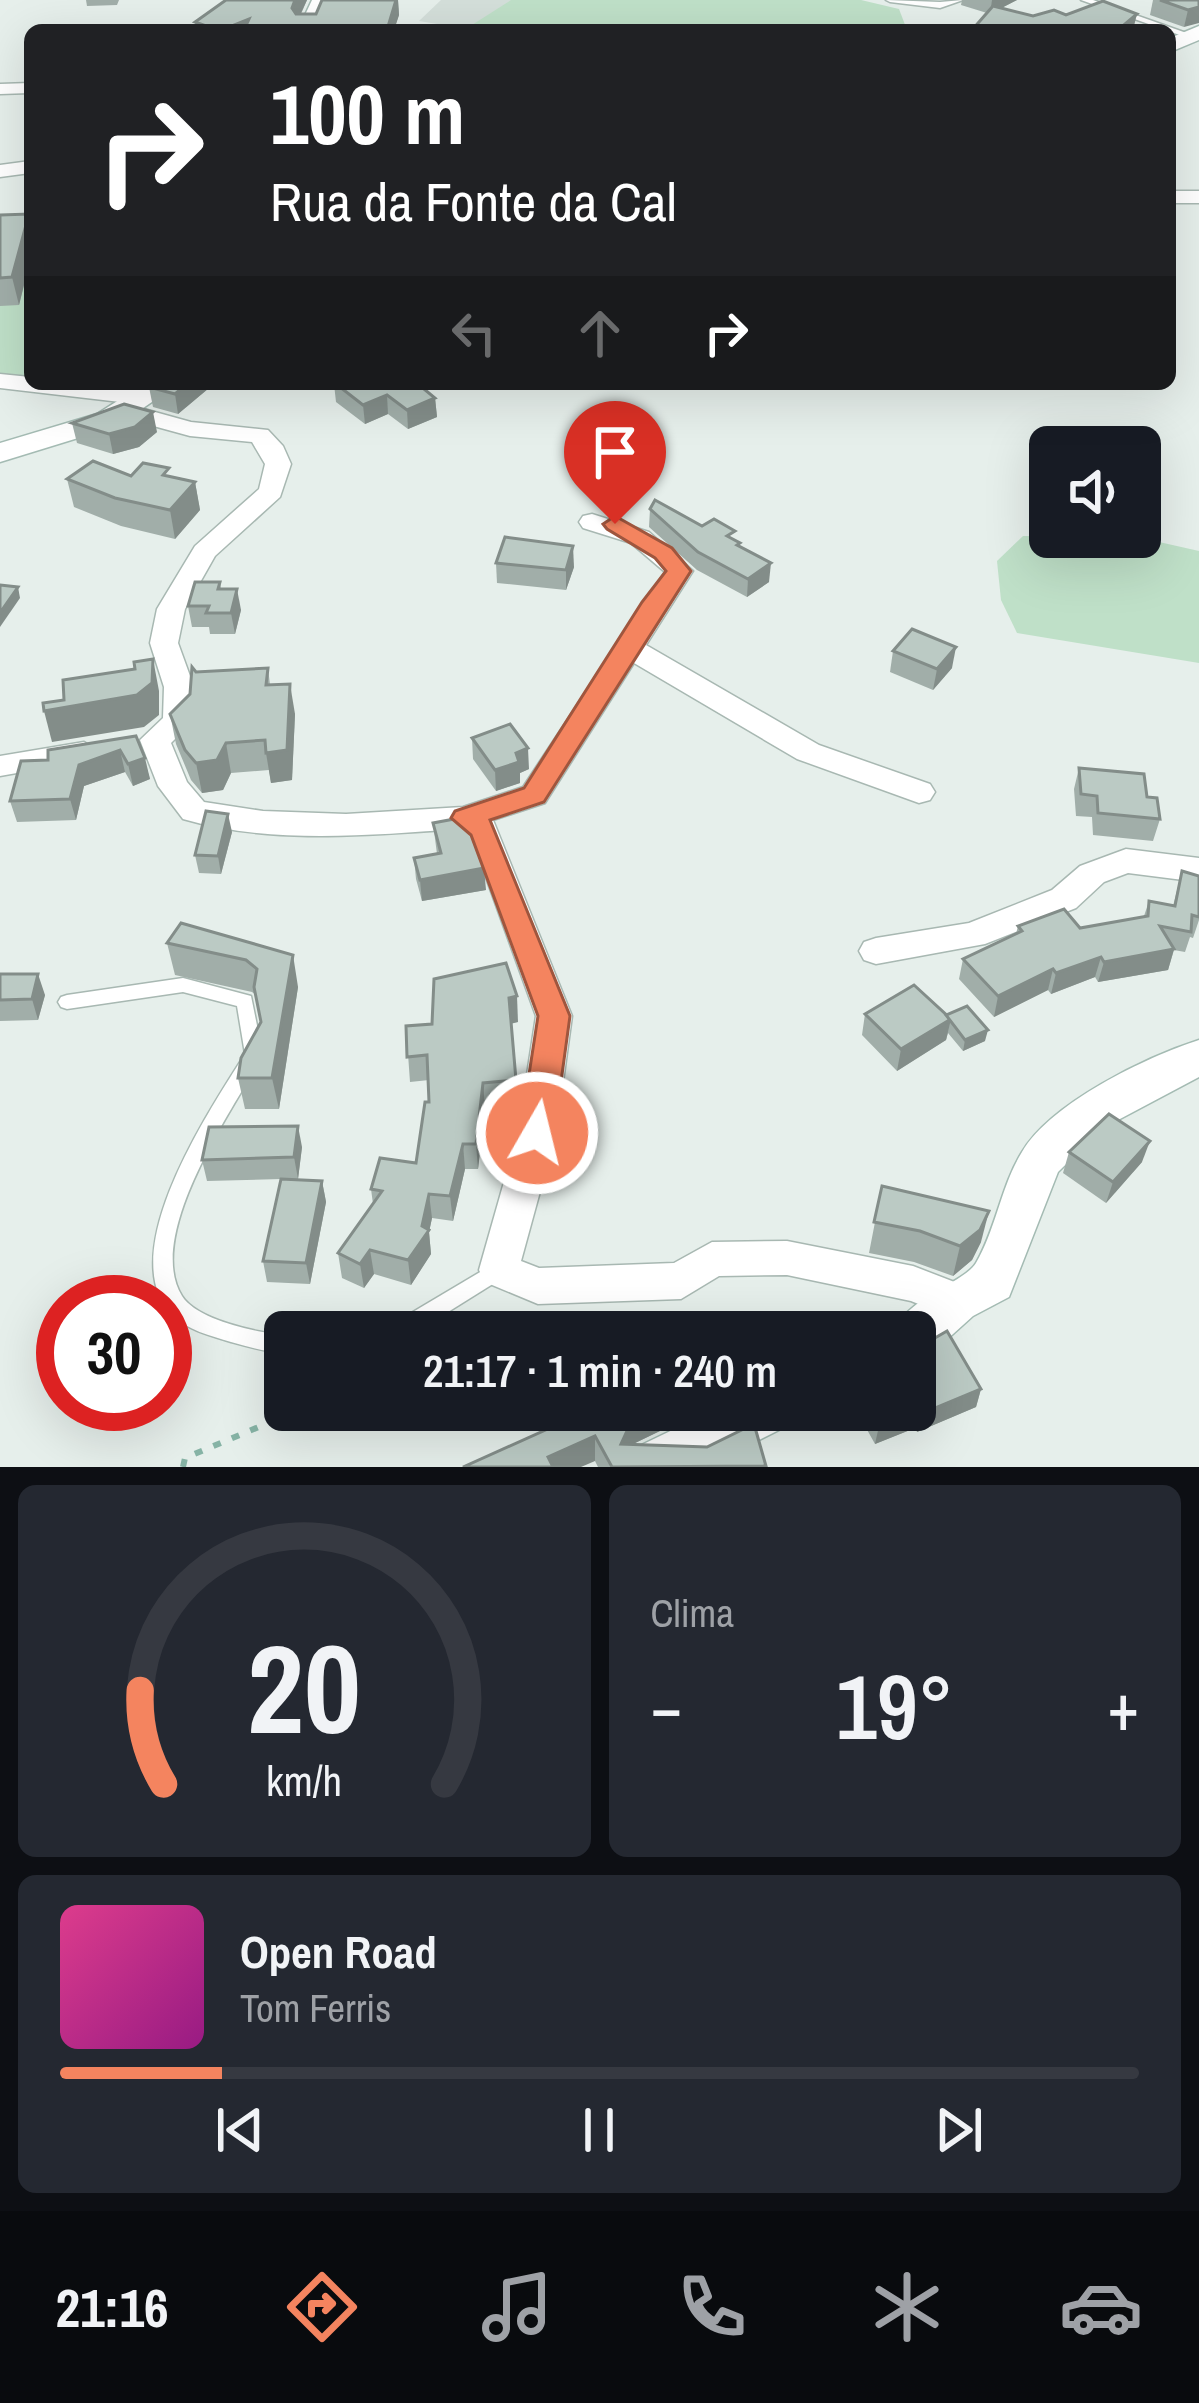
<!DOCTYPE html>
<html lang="pt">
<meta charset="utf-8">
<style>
:root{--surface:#171b24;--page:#242831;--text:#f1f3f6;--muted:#9ea1a6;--line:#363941;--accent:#f4845f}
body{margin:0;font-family:"Archivo Narrow",sans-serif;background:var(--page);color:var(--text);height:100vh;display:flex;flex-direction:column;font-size:45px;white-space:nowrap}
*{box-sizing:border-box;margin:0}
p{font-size:39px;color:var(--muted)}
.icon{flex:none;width:66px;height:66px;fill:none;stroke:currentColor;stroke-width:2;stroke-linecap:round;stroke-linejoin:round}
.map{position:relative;height:1467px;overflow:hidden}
.panel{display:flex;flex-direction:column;gap:18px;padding:18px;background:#0d0f14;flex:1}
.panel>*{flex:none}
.hud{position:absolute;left:24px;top:24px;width:1152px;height:366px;border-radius:18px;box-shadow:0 12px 48px #0002;background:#202124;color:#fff;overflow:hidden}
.buttons{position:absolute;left:1029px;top:426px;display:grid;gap:24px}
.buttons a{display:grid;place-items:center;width:132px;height:132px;border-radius:18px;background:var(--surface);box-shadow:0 12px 48px #0002;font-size:60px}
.speed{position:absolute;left:36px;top:1275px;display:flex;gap:24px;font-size:60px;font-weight:700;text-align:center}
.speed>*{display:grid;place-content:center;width:156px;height:156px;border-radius:50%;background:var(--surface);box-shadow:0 12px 48px #0002;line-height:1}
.speed .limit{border:18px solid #d22;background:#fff;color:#111}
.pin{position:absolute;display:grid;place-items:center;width:102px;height:102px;color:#fff;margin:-123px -51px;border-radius:50% 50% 50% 0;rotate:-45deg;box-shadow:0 0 12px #0007}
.pin .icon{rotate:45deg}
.me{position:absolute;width:132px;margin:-66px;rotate:8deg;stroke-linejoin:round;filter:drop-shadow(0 0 9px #0008)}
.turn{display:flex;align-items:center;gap:42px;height:252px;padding:0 48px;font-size:54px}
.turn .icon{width:156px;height:156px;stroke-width:2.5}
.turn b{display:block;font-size:84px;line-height:102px}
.lanes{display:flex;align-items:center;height:114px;padding:0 48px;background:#0003;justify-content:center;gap:60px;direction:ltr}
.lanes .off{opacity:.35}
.big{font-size:90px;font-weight:600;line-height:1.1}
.panel .widget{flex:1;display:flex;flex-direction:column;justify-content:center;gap:18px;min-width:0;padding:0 42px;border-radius:18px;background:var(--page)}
.panel .dial{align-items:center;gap:0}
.dial svg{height:312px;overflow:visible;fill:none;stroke:var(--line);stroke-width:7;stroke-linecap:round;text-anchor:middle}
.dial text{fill:var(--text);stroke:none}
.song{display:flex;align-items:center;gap:36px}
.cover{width:144px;height:144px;border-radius:18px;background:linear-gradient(135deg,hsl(330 70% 55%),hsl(310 70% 35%))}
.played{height:12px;border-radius:6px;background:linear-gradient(90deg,var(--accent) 15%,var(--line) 15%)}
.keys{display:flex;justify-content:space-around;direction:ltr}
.heat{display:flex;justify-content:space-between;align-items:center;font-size:66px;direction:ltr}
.panel .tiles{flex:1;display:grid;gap:18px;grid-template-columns:1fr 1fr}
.widget:last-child{grid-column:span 2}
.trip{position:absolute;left:264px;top:1311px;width:672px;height:120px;border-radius:18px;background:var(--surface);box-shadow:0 12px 48px #0002;font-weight:600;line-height:120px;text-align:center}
.tabs{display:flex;height:192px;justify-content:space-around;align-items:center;background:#090b0e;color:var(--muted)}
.tabs .icon{width:84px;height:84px}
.tabs .on{color:var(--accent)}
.tabs b{font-size:54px;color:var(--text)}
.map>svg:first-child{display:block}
.built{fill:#d4dfda}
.green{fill:#bfe0c8}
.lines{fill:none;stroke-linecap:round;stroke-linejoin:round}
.lane-casing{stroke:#a8b8b2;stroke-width:3}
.street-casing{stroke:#a8b8b2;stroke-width:3}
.secondary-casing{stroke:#a4bbb3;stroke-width:3}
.path{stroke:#86b3a5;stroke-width:6;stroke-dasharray:8 12;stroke-linecap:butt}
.lane{fill:#fff;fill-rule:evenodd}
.street{fill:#fff;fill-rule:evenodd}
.secondary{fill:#fff;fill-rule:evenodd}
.wall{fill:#a1aea9}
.shaded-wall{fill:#838d89}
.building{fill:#bbcac4;stroke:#838d89;stroke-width:3}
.route{fill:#f4845f;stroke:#9f563e;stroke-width:3}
</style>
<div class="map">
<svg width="1199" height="1467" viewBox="0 0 1199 1467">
<rect width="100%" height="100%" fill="#e6efeb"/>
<path class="built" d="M441 0H530L473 30 419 21Z"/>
<g class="green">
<path d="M511 0H861L899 9 907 30H464Z"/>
<path d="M30 230V384L0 385V237Z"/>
<path d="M1023 536 1137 537 1199 551V663L1017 633 1001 600 997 561Z"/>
</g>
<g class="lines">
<g class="lane-casing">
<g id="lane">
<path d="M886 0 940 2 963 0 940 8 890 2Z"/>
<path d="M1081 0H1093L1195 36 1188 38Z"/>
<path d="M183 978 251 996 263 1055C233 1109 144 1235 182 1296 197 1320 258 1333 285 1335V1353C266 1352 249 1347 231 1342 211 1336 187 1330 172 1315 113 1254 209 1111 245 1054L237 1006 183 992 67 1009 61 1007 58 1002 61 997 67 995Z"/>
<path d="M497 1262 504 1265 507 1271 504 1277 416 1332H388L391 1325Z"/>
</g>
</g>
<g class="street-casing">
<g id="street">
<path d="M30 83V93L0 94V84Z"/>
<path d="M30 161V173L0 177V165Z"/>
<rect x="1170" y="191" width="29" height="12"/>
<path d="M0 374 30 377V384C61 384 135 379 158 398L146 405 0 388Z"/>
<path d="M126 404 191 422 268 430 283 446 291 464 280 497 215 556 185 609 178 643 194 687 193 721 171 743 187 782 204 802 263 811 346 814 463 807 523 787 665 572 631 543 583 528 579 522 583 516 592 514 649 532 693 571 646 645 819 745 930 784 935 792 930 800 919 803 797 759 634 663 545 803 493 820 572 1016 556 1133 521 1261 539 1268 674 1263 712 1242 787 1241 913 1266 970 1288 976 1301 970 1314 956 1319 911 1301 787 1275 719 1276 681 1299 538 1304 485 1282 479 1270 518 1133 536 1016 471 836 460 829C369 835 272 845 183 819L158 786 140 740 163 718 164 687 150 643 157 609 195 546 259 489 265 464 252 442 190 436 117 416V406Z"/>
<path d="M84 742 99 752 95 759 0 776V756Z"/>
<path d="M1126 849 1199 858V882L1128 873 1104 882 1076 908 985 944 876 964 864 960 859 951 864 942 876 938 969 923 1052 890 1080 866Z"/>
</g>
</g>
<g class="secondary-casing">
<g id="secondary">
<path d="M312 0H332L318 30H298Z"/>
<path d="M1199 26V40L1170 52V38Z"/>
<path d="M144 384H178L117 426 0 462V443L97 414Z"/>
<path d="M1199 1040V1077L1103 1128 1058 1172 1009 1297 973 1316 932 1353 915 1360V1332H893C909 1296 964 1283 976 1263 996 1229 1001 1186 1022 1152 1051 1103 1146 1057 1199 1040Z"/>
<path d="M714 1410H792L785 1427 705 1467H625L633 1449Z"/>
</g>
</g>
<path class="path" d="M183 1467 185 1458 299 1410"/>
<use href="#lane" class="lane"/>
<use href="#street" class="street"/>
<use href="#secondary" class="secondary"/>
</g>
<g class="wall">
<path d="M86 0H119L117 5 87 6Z"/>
<path d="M226 0H307L301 14H316L322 0H398L399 15 394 30H196L195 22Z"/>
<path d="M962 0H1017L1001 8 1033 16 1066 15 1133 30 987 13 961 5Z"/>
<path d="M1153 0H1199L1184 27 1150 15Z"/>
<path d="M0 215 30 219V261L19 305 0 306Z"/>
<path d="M154 384H208L209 388 178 414 153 407 149 387Z"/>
<path d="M334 384H418L435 398 437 417 408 429 388 414 365 424 336 402Z"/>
<path d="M72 423 157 432 139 447 113 454 77 443Z"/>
<path d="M131 476 171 477 195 482 200 510 175 539 121 526 74 507 67 479Z"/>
<path d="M650 509 702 526 740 543V547L769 582 747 597 697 570 649 527Z"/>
<path d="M496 563 574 567 566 590 497 583Z"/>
<path d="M220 582 221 589 241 610 235 634H210L209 627H192L188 606Z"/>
<path d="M893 651 952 668 933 690 890 672Z"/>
<path d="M268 668 270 685 295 714 292 780 271 783 269 770 231 773 223 790 202 793 191 780 176 744 170 714 190 694 196 672Z"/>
<path d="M136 736 150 779 133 786 125 772 84 786 76 820 17 822 10 801 48 760Z"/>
<path d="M472 738 529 769 520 773V783L496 791 473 759Z"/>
<path d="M1079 768 1147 797 1160 819 1153 841 1093 835 1092 817 1076 816 1074 789Z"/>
<path d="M433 823 486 890 422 901 416 879 414 858 437 854Z"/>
<path d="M232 832 221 874 199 873 195 855Z"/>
<path d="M1182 871 1199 876V920L1193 938 1190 937 1185 952 1174 950 1168 970 1098 982 1095 977 1051 994 1048 990 994 1017 959 979 963 959 1016 934 1018 926 1080 928 1144 916 1149 901 1173 906Z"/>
<path d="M181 923 298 987 279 1109H245L238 1078 261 1023 256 995 252 992 175 975 167 943Z"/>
<path d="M0 974 45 995 38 1020 0 1021Z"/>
<path d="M865 1014 946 1015 985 1041 963 1051 948 1033 946 1040 897 1071 862 1035Z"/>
<path d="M518 1022 511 1023 517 1105 485 1108 478 1169H465L453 1221 432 1218 429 1232 431 1254 411 1285 374 1274 364 1288 342 1278 338 1253 373 1204 371 1189 416 1163 429 1102V1080L410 1082 406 1026Z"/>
<path d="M302 1147 298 1179 322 1181 326 1202 310 1284 267 1282 263 1261 281 1179 207 1181 202 1160Z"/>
<path d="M1069 1152 1142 1162 1106 1203 1063 1173Z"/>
<path d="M882 1186 981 1242 972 1260 953 1276 914 1262 869 1253Z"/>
<path d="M915 1338 921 1346 981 1389 976 1407 917 1432 915 1428 875 1444 865 1426 869 1410H915Z"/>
<path d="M590 1410H693V1415L633 1444 707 1447 754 1424 766 1467H598L595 1461Z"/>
</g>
<g class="shaded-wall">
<path d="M295 0H307L294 28 292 8Z"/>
<path d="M396 0H398L399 15 394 30H387Z"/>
<path d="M992 0H1017L990 14Z"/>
<path d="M1199 7V23L1184 27 1188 10Z"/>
<path d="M1137 14 1133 30H1118Z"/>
<path d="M249 19 251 30H222Z"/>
<path d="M29 214 30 261 19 305 12 277Z"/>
<path d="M187 384H208L209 388 178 414 175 394Z"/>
<path d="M387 395 388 414 365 424 363 405Z"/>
<path d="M435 398 437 417 408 429 407 410Z"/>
<path d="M153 412 157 432 139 447 113 454 109 434Z"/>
<path d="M195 482 200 510 175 539 170 510Z"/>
<path d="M573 546 574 567 566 590V570Z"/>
<path d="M771 563 769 582 747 597 748 579Z"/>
<path d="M18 587 20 598 0 627V613Z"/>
<path d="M237 589 241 610 235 634 231 613Z"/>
<path d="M956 647 952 668 933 690 937 669Z"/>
<path d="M153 659 159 691V715L144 727 52 742 44 711Z"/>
<path d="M290 684 295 714 292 780 271 783 266 753Z"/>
<path d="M226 743 231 773 223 790 202 793 196 763Z"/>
<path d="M528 748 529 769 520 773V783L496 791 495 770 516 753Z"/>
<path d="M120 750 125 772 84 786 76 820 70 799 79 765Z"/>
<path d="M145 758 150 779 133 786 128 764Z"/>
<path d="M228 814 232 832 221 874 218 856Z"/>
<path d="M484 868 486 890 422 901 420 880Z"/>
<path d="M1174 949 1168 970 1098 982 1104 962Z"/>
<path d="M293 955 298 987 279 1109 272 1078Z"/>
<path d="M1101 957 1095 977 1051 994 1056 973Z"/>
<path d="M1053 969 1048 990 994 1017 998 996Z"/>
<path d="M38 974 45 995 38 1020 32 999Z"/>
<path d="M517 996 518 1022 510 1024 509 998Z"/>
<path d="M951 1019 946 1040 897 1071 901 1049Z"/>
<path d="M988 1030 985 1041 963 1051 965 1040Z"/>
<path d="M483 1083 485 1108 478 1169 476 1144Z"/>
<path d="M298 1126 302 1147 298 1179 294 1157Z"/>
<path d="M1150 1141 1142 1162 1106 1203 1113 1182Z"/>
<path d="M463 1144 465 1169 453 1221 450 1196Z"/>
<path d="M322 1181 326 1202 310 1284 306 1263Z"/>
<path d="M429 1194 432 1218 429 1232 431 1254 411 1285 408 1260 422 1226Z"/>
<path d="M989 1211 981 1242 972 1260 953 1276 960 1246Z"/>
<path d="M370 1250 374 1274 364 1288 360 1264Z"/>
<path d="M981 1389 976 1407 917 1432 921 1414Z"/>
<path d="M653 1410H693V1415L631 1445 621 1444 632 1420Z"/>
<path d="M919 1410 915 1428 875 1444 879 1426Z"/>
<path d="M595 1436V1461L581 1467H549L548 1457Z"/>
</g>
<g class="building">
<path d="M226 0H295L292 8 296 14H316L322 0H396L387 30H244L249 19 222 30H217L195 22Z"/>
<path d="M1160 0H1199V7L1188 10Z"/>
<path d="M1103 1 1137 14 1118 30H972L993 6 1033 16 1054 10 1066 15Z"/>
<path d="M29 214 12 277 0 278V215Z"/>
<path d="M154 384H187L175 394 149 387Z"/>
<path d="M336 384H418L435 398 407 410 387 395 363 405Z"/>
<path d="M124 404 153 412 135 427 109 434 72 423Z"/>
<path d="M93 461 131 476 143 463 169 468 163 475 195 482 170 510 115 498 67 479Z"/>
<path d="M655 500 702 526 714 519 735 531 727 536 740 543 737 545 771 563 748 579 698 552 650 509Z"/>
<path d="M505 537 573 546 566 570 496 563Z"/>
<path d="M195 582H220L218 589H237L231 613H206L209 606H188Z"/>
<path d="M0 585 18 587 0 613Z"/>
<path d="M912 629 956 647 937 669 893 651Z"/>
<path d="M153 659 152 683 137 695 44 711 43 703 64 700 63 680 135 669 134 662Z"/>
<path d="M192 667 196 672 268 668 266 685 290 684 287 750 266 753 265 740 226 743 217 760 196 763 185 750 170 714 190 694Z"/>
<path d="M510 724 528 748 516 753 519 762 495 770 472 738Z"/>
<path d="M136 736 145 758 128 764 120 750 79 765 70 799 10 801 21 761 48 760V750Z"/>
<path d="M1079 768 1144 774 1147 797 1157 798 1160 819 1098 813 1097 796 1081 794Z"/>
<path d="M206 811 228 814 218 856 195 855Z"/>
<path d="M465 817 484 868 420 880 414 858 441 853 433 823Z"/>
<path d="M1182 871 1199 876V917L1192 915 1191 932 1160 926 1174 949 1104 962 1101 957 1056 973 1053 969 998 996 963 959 1022 931 1018 926 1064 909 1080 928 1148 916 1149 901 1175 906Z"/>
<path d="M181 923 293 955 272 1078H238L241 1058 261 1022 254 987 257 969 246 960 167 943Z"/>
<path d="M506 963 517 996 509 998 516 1080 483 1083 476 1144H463L450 1196 429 1194 422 1226 429 1230 408 1260 370 1250 360 1264 338 1253 382 1191 371 1189 380 1158 416 1163 425 1102H429L427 1055 407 1057 406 1026 432 1024 434 979Z"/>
<path d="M0 974H38L32 999 0 1000Z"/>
<path d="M914 985 951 1019 901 1049 865 1014Z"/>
<path d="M967 1006 988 1030 965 1040 946 1015Z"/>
<path d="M1109 1114 1150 1141 1113 1182 1069 1152Z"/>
<path d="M298 1126 294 1157 202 1160 209 1127Z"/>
<path d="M281 1179 322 1181 306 1263 263 1261Z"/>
<path d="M882 1186 989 1211 980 1230 960 1246 920 1231 874 1222Z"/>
<path d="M669 1319 674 1332H631Z"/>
<path d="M947 1331 981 1389 921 1414 919 1410 879 1426 870 1410H915V1366L925 1362 915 1347V1338L921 1346Z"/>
<path d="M590 1410H653L632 1420 621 1444 707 1447 754 1424 766 1466 612 1467 595 1436 548 1457 553 1467H463Z"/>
</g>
<path class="route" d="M615 516 672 548 691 571 544 802 490 820 570 1016 554 1133 549 1143 537 1148 525 1143 520 1133 538 1016 471 835 451 818 455 811 524 788 642 602 666 571 655 558 607 529 603 524Z"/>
</svg>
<div class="buttons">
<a><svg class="icon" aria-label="sound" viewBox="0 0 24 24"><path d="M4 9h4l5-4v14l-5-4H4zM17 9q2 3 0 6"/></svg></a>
</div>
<div class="speed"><div class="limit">30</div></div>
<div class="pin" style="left:615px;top:524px;background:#d93025"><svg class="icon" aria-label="arrive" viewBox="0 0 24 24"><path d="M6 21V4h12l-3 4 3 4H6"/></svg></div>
<svg class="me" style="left:537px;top:1133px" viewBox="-20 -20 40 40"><circle r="17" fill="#f4845f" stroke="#fff" stroke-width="3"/><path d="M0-11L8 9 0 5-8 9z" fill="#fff"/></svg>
<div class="trip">21:17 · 1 min · 240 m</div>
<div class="hud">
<div class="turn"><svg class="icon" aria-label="right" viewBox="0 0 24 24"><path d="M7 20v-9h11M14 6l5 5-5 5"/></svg><div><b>100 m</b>Rua da Fonte da Cal</div></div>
<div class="lanes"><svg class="icon off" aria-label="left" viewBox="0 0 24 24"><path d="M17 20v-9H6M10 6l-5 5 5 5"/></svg><svg class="icon off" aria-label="ahead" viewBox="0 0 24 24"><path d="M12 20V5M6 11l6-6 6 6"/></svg><svg class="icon" aria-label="right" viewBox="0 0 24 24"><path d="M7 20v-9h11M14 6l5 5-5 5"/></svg></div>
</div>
</div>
<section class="panel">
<div class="tiles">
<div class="widget dial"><svg viewBox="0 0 100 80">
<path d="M14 69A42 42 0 1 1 86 69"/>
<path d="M14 69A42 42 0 0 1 8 45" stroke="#f4845f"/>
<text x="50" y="56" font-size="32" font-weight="700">20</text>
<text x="50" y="72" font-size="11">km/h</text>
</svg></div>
<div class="widget"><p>Clima</p>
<div class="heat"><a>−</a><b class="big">19°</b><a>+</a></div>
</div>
<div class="widget">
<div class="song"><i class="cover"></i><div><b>Open Road</b><p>Tom Ferris</p></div></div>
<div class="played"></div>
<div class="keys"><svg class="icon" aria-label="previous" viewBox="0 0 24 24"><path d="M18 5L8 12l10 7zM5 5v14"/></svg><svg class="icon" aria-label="pause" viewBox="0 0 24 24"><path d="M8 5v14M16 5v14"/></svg><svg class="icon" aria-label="next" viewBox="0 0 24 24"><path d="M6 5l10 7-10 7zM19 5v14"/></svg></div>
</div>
</div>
</section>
<nav class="tabs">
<b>21:16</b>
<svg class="icon on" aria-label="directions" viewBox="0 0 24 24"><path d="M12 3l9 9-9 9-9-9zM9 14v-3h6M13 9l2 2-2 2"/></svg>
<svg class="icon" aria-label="music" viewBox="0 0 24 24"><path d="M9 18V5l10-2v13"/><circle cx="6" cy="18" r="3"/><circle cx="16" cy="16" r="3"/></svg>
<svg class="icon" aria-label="phone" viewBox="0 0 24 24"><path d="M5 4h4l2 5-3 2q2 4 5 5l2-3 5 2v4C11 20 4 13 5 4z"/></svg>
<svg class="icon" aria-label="climate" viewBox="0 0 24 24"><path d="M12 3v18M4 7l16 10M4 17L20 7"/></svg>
<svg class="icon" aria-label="car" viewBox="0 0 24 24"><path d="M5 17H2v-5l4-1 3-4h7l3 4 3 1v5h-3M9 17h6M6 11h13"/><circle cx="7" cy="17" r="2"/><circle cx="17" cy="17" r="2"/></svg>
</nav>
